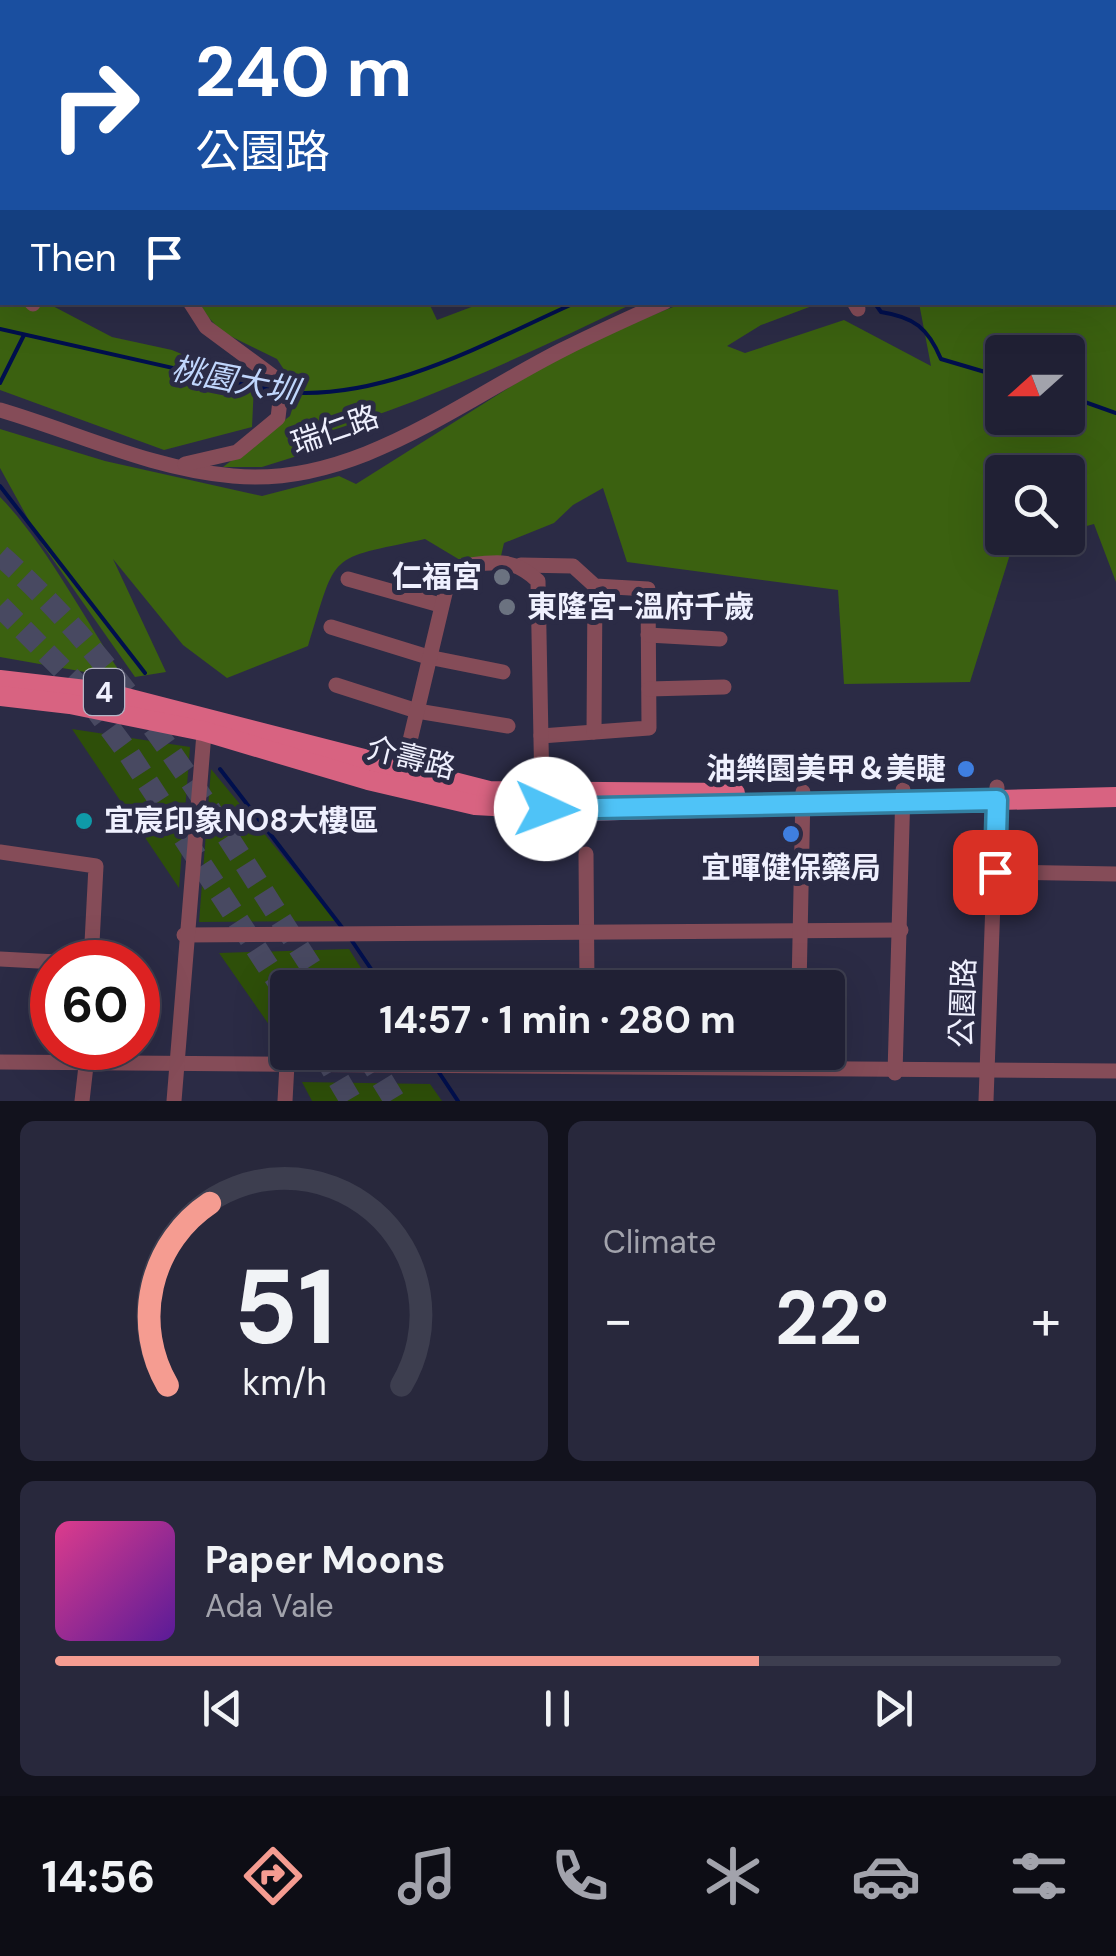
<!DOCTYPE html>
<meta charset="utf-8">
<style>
:root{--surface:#202034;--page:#28283c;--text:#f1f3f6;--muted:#a2a3ac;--line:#3d3e4f;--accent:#f59c91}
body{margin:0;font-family:"DM Sans","Noto Sans TC",sans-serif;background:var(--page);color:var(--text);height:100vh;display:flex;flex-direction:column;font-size:38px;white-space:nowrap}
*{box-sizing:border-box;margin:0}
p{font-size:32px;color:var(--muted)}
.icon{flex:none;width:55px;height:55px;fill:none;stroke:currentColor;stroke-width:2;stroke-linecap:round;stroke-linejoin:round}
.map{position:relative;height:1101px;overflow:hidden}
.details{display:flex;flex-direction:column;gap:20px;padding:20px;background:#12121d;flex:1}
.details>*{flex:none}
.hud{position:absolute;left:0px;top:0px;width:1118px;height:305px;box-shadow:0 10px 40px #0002,0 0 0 2px var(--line);background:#1a4fa0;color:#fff;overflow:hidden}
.needle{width:65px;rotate:249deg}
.controls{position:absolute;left:985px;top:335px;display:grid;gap:20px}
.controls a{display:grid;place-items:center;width:100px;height:100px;border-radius:10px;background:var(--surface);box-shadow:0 10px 40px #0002,0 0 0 2px var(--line);font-size:50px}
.speed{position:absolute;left:30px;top:940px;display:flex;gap:20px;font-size:50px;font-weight:700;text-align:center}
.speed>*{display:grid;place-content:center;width:130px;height:130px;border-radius:50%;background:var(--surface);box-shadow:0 10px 40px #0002,0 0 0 2px var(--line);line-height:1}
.speed .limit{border:15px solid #d22;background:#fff;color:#111}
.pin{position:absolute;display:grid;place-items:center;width:85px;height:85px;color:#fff;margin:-42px;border-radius:20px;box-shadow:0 5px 15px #0006}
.me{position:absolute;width:110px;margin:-55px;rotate:92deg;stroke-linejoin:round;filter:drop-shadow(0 0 8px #0008)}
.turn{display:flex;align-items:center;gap:35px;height:210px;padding:0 30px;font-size:45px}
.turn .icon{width:130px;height:130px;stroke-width:2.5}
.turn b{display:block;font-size:70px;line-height:85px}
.then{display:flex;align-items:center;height:95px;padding:0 30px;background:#0003;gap:20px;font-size:38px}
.big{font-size:75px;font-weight:700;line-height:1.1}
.details .card{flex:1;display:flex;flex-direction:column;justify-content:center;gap:15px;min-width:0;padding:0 35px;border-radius:15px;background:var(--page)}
.details .dial{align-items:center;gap:0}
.dial svg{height:260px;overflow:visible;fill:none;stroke:var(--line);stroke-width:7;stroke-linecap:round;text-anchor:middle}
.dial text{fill:var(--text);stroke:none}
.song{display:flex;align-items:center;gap:30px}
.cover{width:120px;height:120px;border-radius:15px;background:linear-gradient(135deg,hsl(330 70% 55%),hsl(270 70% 35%))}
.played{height:10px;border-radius:5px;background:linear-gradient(90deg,var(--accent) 70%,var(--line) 70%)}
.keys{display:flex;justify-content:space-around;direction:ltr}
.heat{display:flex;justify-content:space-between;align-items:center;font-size:55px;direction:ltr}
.details .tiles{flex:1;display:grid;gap:20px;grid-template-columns:1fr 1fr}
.card:last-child{grid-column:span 2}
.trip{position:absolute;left:270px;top:970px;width:575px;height:100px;border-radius:10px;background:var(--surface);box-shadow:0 10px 40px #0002,0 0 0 2px var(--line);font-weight:700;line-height:100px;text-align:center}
.dock{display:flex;height:160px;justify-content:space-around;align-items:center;background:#0d0d15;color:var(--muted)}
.dock .icon{width:70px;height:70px}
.dock .on{color:var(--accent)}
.dock b{font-size:45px;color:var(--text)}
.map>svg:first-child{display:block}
.green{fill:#2e4f09}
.forest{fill:#3b6110;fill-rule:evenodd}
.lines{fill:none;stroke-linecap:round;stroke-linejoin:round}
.stream{stroke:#000f4d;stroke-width:4}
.highway-tunnel{stroke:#484961;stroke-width:22;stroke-dasharray:22 11;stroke-linecap:butt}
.minor{stroke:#854c58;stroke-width:15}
.major{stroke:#d86381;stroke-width:20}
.route-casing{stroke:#337fa1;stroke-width:25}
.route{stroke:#4fc3f7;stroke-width:18}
.worship-dot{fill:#6b7280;stroke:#2b2b45;stroke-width:4}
.shop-dot{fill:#3f7fe0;stroke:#2b2b45;stroke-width:4}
.culture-dot{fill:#0f9aa8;stroke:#2b2b45;stroke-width:4}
.labels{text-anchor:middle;stroke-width:10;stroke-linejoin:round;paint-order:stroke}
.shield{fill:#2b2b45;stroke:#b4b5c6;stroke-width:2.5}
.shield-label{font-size:28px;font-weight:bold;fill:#eff0fe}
.street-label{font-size:30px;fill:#eff0fe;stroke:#2b2b45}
.poi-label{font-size:30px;font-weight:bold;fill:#eff0fe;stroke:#2b2b45;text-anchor:end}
.water-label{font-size:32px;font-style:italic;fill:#c0d6fc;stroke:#2b2b45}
</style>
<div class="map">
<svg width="1116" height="1101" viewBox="0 0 1116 1101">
<rect width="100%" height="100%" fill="#2b2b45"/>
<g class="green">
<path d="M72 729 190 747 179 888Z"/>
<path d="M211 769 336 921 199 922Z"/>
<path d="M349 949 373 987 288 988V1052L219 953Z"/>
<path d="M302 1082 430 1084 442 1101H312Z"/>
</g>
<g class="forest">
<path d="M1116 205V582L1094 524 1068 531V472H1002V538H1047L1012 548 970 682 844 684 838 590 627 562 603 488 573 505 554 523 504 543 501 556 460 560 425 539C326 560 338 550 308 646L227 678 183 645 113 559 166 672 135 677 42 544 0 468V429L105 461 262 496 339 476 356 484 534 372 603 335 683 303H820L761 325 727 346 745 353 844 320 931 366 919 303 1115 302ZM1002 352H1068V418H1002Z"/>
<path d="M0 239 2 302 47 303 112 337 172 350 254 384 252 427 164 450 0 390Z"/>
<path d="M195 303H429L437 320 482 303H634C530 353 427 401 317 435L313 451 262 467H223L290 416 298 391 277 359 222 332Z"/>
<path d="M0 497C45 543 83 616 120 672H85L0 657Z"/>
</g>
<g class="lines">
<g class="stream">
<path d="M797 0V2"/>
<path d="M1115 85H1116"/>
<path d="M874 302 881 312C914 317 928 328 941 359L1002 377"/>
<path d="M0 329 275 391"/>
<path d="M0 383 24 335"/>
<path d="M285 392C386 401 487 342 577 302"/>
<path d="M1068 396 1116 413"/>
<path d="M0 486 145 673"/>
<path d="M220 769 344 930"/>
<path d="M350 938 384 988"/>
<path d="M438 1071 458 1101"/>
</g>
<g class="highway-tunnel">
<path d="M0 555C135 674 227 839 325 988"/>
<path d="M0 606 77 684 129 754 288 997"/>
<path d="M322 1052 351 1101"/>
<path d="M365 1052 395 1101"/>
</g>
<g class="minor">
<path d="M339 0 340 2"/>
<path d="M768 0 769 2"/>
<path d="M930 0 940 2"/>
<path d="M442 2 451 0"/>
<path d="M854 2V0"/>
<path d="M973 2 984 0"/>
<path d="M1115 40H1116"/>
<path d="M0 72 2 71"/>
<path d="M0 115 2 118"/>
<path d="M0 165 2 161"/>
<path d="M1115 188H1116"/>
<path d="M0 214H2"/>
<path d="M31 302 33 304"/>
<path d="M854 302 858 309"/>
<path d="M0 410C78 433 151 469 233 476 353 488 461 401 562 350 596 333 631 317 665 302"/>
<path d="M185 464 237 452 278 418 282 383 206 327 190 302"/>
<path d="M521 565 573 566 595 586 648 589 649 728 541 736"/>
<path d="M348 579 440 605"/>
<path d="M331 627 428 657 503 672"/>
<path d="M648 635 720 639"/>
<path d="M336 685 417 711 508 726"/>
<path d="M649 689 724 687"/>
<path d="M594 732 595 586"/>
<path d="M403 770 447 585 462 566C495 562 513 557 538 581L542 792"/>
<path d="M0 852 96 866 91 962"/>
<path d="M586 854 587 988"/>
<path d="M995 872 1116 874"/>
<path d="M184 935 901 930"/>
<path d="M0 959 57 962"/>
<path d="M799 988 803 792"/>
<path d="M0 1062 1116 1071"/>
<path d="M895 1073 903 790"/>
<path d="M82 1101 88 1048"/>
<path d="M174 1101 205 721"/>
<path d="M285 1101 287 1064"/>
<path d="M986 1101 997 787"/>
</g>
<g class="major">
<path d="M0 680 103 692 489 791 735 793"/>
<path d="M0 696 70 704 203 731 368 780 475 805 582 811 1116 797"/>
</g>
</g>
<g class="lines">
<g class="route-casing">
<path id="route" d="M546 809 997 800 995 872"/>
</g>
<use href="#route" class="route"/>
</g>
<g class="worship-dot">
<circle cx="502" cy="577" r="10"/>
<circle cx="507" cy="607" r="10"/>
</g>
<g class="shop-dot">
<circle cx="966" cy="769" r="10"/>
<circle cx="791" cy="834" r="10"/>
</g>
<circle class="culture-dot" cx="84" cy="821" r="10"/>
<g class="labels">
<rect class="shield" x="84" y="669" width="40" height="46" rx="8"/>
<g class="shield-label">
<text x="104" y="702">4</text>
</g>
<g class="street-label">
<text transform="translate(335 430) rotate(-19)" y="10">瑞仁路</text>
<text transform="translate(411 758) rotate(14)" y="10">介壽路</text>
<text transform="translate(963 1003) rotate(-88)" y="10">公園路</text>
</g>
<g class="poi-label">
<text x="482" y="587">仁福宮</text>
<text x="527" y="617" text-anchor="start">東隆宮-溫府千歲</text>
<text x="946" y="779">油樂園美甲＆美睫</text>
<text x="104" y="831" text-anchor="start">宜宸印象NO8大樓區</text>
<text x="791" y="878" text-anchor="middle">宜暉健保藥局</text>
</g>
<g class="water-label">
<text transform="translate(235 380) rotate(11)" y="11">桃園大圳</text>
</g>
</g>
</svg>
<div class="controls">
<a><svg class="needle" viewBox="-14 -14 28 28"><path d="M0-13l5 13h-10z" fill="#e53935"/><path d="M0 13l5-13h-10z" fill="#a2a3ac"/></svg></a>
<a><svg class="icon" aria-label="search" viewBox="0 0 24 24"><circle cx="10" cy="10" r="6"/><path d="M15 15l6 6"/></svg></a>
</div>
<div class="speed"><div class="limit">60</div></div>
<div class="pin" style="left:995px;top:872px;background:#d93025"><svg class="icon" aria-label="arrive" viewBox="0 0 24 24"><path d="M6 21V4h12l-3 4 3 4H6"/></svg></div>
<svg class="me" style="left:546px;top:809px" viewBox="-20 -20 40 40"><circle r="19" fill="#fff"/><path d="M0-13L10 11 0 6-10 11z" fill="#4fc3f7"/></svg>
<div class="trip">14:57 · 1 min · 280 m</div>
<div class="hud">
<div class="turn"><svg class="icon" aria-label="right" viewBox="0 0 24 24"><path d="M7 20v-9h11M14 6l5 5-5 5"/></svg><div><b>240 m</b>公園路</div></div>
<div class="then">Then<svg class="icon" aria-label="arrive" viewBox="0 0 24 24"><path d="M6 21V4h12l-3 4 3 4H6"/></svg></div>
</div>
</div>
<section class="details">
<div class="tiles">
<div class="card dial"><svg viewBox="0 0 100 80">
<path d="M14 69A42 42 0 1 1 86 69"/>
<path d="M14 69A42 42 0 0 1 27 13" stroke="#f59c91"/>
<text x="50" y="56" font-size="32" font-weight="700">51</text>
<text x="50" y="72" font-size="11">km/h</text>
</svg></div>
<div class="card"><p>Climate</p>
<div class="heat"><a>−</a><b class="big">22°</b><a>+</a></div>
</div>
<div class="card">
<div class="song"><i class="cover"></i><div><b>Paper Moons</b><p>Ada Vale</p></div></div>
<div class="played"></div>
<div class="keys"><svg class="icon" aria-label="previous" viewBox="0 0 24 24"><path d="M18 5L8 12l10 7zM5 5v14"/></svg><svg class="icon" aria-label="pause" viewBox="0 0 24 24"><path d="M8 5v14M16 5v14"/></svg><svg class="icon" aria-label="next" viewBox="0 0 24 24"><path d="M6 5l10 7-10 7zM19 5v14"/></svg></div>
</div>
</div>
</section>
<nav class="dock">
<b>14:56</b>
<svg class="icon on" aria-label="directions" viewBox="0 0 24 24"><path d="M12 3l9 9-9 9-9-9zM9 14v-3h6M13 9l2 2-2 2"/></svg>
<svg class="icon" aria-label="music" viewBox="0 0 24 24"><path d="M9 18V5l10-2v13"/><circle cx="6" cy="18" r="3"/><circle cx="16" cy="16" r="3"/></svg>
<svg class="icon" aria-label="phone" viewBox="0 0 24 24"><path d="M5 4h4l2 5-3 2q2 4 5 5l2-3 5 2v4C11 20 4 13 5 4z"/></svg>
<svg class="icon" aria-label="climate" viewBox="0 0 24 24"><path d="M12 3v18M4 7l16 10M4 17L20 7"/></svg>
<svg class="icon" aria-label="car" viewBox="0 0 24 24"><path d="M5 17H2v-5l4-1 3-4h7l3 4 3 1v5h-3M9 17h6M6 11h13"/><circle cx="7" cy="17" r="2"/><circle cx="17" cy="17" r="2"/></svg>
<svg class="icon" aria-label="filters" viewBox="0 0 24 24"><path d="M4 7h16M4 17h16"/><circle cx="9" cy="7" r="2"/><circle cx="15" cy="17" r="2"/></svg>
</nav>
